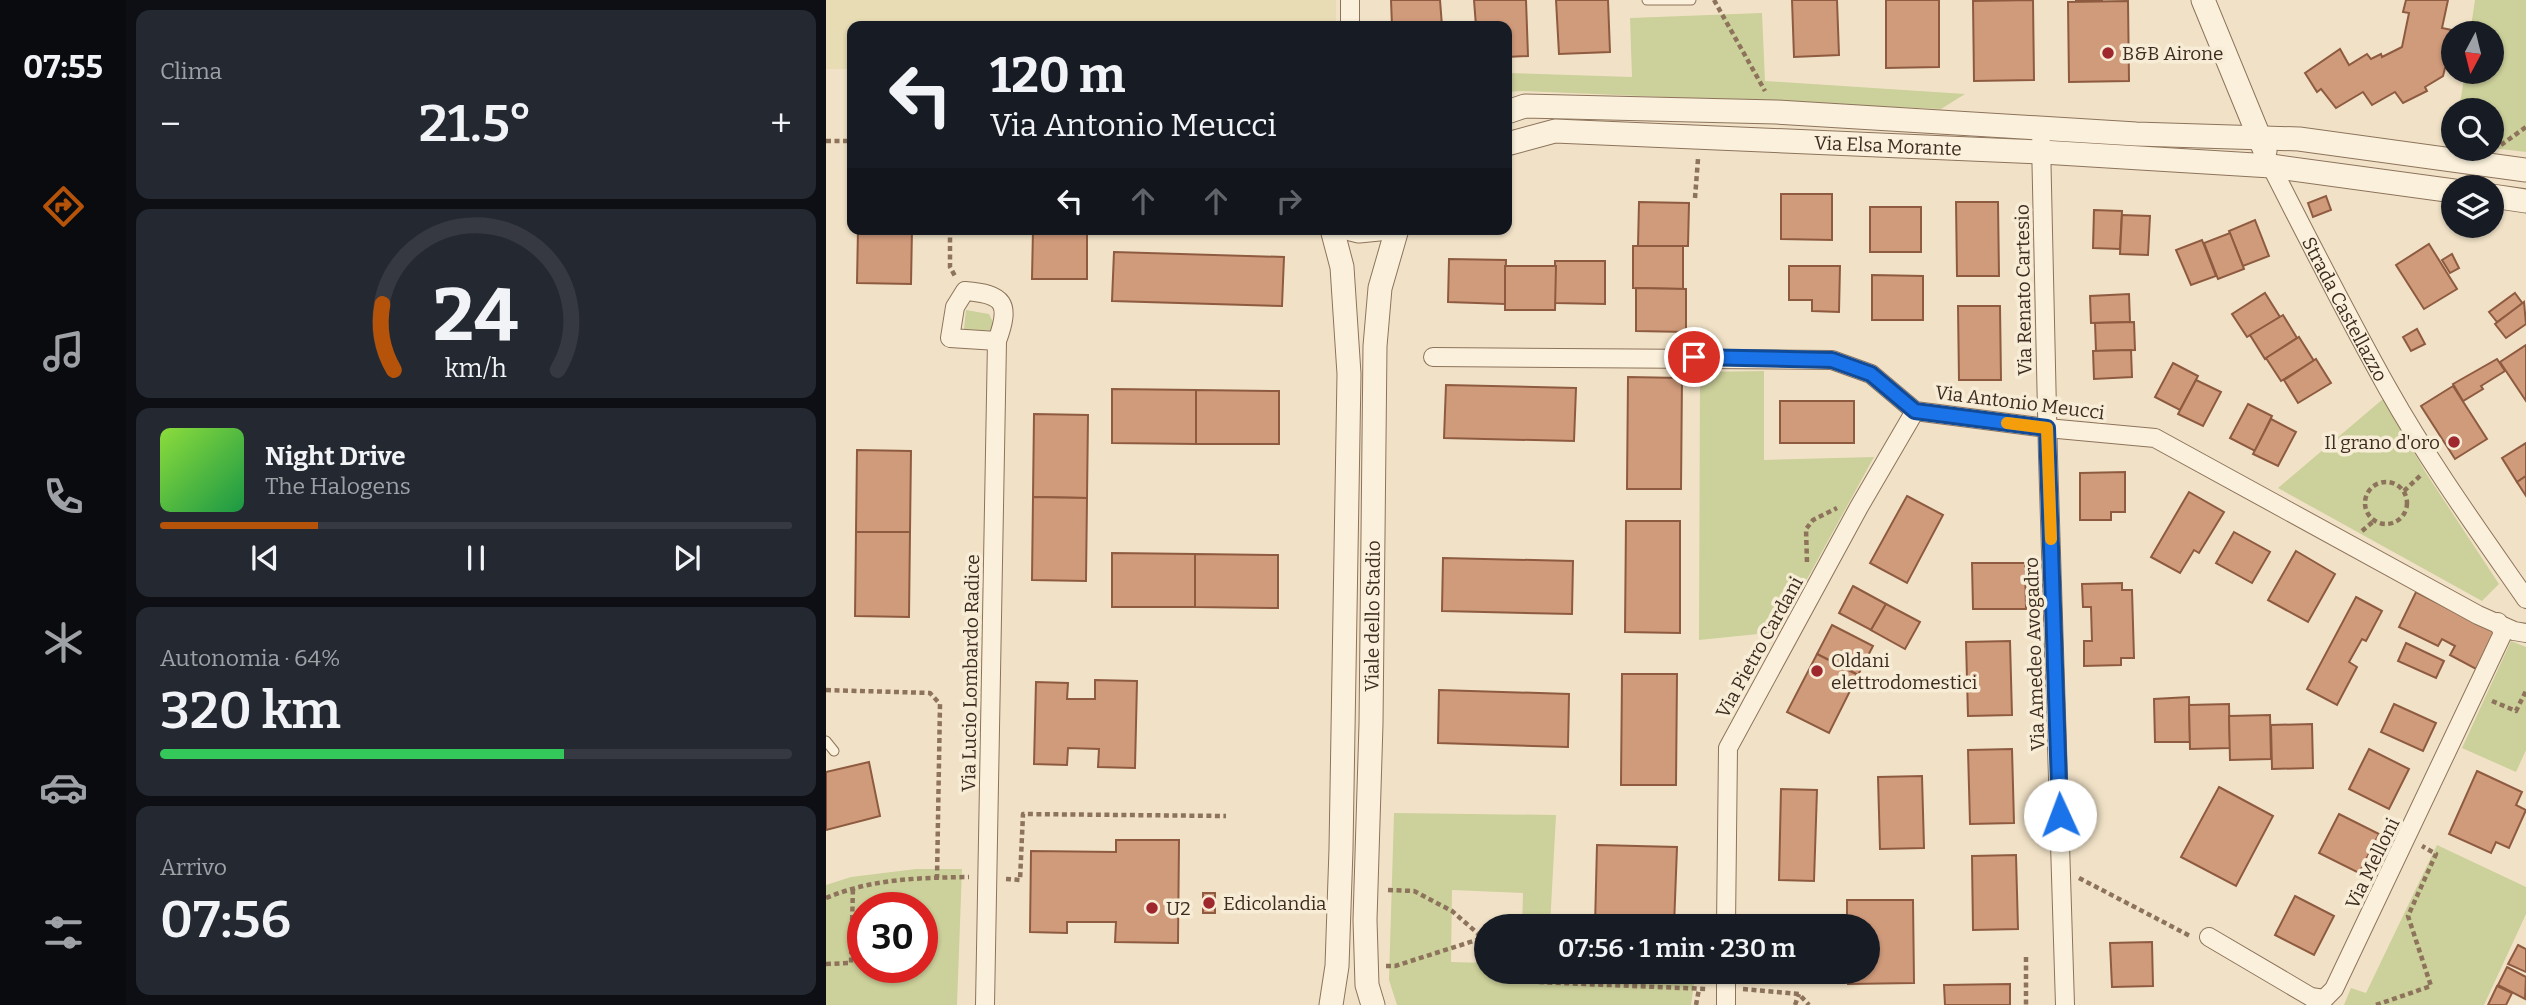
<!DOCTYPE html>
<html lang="it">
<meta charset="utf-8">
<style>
:root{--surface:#171b24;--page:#242831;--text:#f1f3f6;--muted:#9ea1a6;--line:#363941;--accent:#b45309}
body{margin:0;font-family:Bitter,serif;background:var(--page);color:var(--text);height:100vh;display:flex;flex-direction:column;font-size:26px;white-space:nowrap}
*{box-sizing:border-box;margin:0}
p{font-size:23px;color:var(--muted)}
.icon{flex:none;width:38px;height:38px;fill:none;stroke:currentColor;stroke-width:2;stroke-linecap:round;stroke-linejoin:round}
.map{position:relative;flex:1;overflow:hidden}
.panel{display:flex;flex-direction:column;gap:10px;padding:10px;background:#0d0f14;width:700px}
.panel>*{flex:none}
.top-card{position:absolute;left:21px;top:21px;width:665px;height:214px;border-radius:14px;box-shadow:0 2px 5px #0004;background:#171b24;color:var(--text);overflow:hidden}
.needle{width:46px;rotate:187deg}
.tools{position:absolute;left:1615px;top:21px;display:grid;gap:14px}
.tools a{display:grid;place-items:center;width:63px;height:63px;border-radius:50%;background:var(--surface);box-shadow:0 2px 5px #0004;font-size:35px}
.speed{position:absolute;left:21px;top:892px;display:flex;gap:14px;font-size:35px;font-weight:700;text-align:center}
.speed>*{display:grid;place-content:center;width:91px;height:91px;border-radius:50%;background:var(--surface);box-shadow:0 2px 5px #0004;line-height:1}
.speed .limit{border:10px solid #d22;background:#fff;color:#111}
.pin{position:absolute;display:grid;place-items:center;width:60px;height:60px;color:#fff;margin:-30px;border:4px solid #fff;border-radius:50%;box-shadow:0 2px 7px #0007}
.me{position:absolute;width:77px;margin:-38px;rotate:358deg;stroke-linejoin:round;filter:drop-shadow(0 0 5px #0008)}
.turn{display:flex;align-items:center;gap:24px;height:147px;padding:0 28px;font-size:32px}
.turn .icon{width:91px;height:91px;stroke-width:2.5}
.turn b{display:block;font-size:49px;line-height:60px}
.lanes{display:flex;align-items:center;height:66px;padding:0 28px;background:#0003;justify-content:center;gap:35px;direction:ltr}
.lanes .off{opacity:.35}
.big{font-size:52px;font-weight:600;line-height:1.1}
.panel .widget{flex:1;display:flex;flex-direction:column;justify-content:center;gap:10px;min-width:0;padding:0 24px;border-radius:14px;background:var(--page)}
.panel .dial{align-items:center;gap:0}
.dial svg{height:182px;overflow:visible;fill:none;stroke:var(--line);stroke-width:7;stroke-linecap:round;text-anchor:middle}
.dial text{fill:var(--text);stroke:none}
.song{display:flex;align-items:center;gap:21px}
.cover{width:84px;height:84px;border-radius:10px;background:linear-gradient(135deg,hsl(90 70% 55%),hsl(140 70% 35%))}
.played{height:7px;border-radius:4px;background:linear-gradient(90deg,var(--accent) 25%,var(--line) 25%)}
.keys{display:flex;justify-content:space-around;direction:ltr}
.heat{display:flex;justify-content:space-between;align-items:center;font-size:38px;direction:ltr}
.charge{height:10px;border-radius:5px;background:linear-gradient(90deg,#34c759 64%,var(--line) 0)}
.trip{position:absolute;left:648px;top:914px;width:406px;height:70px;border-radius:35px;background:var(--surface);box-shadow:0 2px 5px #0004;font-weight:600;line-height:70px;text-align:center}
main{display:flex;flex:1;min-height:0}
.menu{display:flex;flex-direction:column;width:126px;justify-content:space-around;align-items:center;background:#090b0e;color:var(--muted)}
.menu .icon{width:49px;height:49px}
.menu .selected{color:var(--accent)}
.menu b{font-size:32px;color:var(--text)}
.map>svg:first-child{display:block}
.farmland{fill:#e7dcb4}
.green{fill:#ccd09a;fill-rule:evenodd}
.building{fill:#d09b7b;stroke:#8e5b40;stroke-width:2}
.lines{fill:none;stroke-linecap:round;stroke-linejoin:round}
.service-casing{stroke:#8d735b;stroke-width:11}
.minor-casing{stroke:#8d735b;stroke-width:20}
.tertiary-casing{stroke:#8d735b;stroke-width:25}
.path{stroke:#8d735b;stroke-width:4.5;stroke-dasharray:5 3.5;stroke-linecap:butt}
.service{stroke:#faf0db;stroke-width:9}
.minor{stroke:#faf0db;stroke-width:18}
.tertiary{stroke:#faf0db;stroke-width:23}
.route-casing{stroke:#114b97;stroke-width:18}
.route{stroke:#1a73e8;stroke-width:12}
.slow{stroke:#f59e0b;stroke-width:12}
.poi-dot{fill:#9f282f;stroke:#f7edd7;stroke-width:2.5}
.labels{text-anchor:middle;stroke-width:7;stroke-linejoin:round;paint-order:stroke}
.poi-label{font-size:19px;fill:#3d2c1f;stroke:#f7edd7;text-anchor:start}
.street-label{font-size:19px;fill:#3d2c1f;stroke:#f7edd7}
</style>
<main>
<nav class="menu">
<b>07:55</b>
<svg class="icon selected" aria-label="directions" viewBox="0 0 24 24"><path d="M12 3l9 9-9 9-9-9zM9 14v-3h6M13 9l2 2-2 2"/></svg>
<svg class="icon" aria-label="music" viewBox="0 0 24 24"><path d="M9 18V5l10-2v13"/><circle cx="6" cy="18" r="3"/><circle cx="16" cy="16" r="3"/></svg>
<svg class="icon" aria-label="phone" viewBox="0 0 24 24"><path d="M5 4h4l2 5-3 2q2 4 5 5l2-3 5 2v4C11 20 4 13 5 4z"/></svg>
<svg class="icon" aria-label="climate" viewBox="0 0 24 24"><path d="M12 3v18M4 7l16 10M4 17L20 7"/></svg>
<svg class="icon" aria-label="car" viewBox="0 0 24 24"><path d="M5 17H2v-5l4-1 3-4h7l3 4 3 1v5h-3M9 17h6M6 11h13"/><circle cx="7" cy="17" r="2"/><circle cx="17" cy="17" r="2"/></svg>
<svg class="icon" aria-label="filters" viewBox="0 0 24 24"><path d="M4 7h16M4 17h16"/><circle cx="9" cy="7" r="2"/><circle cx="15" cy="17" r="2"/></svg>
</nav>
<section class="panel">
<div class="widget"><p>Clima</p>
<div class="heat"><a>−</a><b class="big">21.5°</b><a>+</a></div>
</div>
<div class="widget dial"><svg viewBox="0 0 100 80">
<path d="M14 69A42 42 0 1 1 86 69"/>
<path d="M14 69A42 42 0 0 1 9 40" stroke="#b45309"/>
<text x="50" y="56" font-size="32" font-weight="700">24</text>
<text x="50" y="72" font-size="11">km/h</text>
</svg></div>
<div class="widget">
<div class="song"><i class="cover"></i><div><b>Night Drive</b><p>The Halogens</p></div></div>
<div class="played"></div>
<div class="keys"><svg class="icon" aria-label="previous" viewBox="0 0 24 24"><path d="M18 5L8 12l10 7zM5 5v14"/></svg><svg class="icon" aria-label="pause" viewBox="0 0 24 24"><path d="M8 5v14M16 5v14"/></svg><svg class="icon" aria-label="next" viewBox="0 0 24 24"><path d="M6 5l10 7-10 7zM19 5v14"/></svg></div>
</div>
<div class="widget"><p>Autonomia · 64%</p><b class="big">320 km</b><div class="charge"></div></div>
<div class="widget"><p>Arrivo</p><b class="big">07:56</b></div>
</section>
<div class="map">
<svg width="1700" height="1005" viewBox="0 0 1700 1005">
<rect width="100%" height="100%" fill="#f1e2c7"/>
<path class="farmland" d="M0 0H510V26H26V69H0Z"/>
<g class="green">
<path d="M1649 0H1700V152L1666 148V110H1633L1639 72H1666V33H1644Z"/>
<path d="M936 13 939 81 1139 94 1115 109 696 91 681 92V73L806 77 804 18Z"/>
<path d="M140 310 163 314 167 322V331L138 329Z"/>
<path d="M938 371V460L1048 457 952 632 873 640 874 372Z"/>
<path d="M1557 399 1600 473 1673 584 1656 601 1452 488Z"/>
<path d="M1685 641 1700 647V750L1690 772 1636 748Z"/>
<path d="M568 813 730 815 724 926H696L697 893 626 890 625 962 660 963V971H870L865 1005H571L563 980Z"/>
<path d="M1611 845 1700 887V914L1658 1005H1518L1525 988 1540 993Z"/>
<path d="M90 869H136L131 1005H0V885L25 877ZM96 908V968H37V908Z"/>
</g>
<g class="building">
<path d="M565 0H614L616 26H566Z"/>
<path d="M648 0H700L702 56 681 57V26H650Z"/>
<path d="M730 0H782L784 52 733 54Z"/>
<path d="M966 0H1011L1013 55 968 57Z"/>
<path d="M1060 0H1113V67L1060 68Z"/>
<path d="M1207 0 1208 80 1148 81 1147 1Z"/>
<rect x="1250" y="0" width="26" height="2"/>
<path d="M1580 0H1622L1616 28 1626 30 1624 42H1627L1622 68H1619L1617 76 1599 87 1601 91 1577 103 1569 92 1546 105 1537 92 1510 108 1495 89 1491 92 1479 73 1514 49 1523 65 1541 54 1545 59 1555 54 1556 57 1576 47 1583 13 1577 12Z"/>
<path d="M1302 1 1303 81 1243 82 1242 2Z"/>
<path d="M955 194H1006V240L955 239Z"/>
<path d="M1500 196 1505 210 1487 217 1482 203Z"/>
<path d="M813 202 863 203 862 246H812Z"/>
<path d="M1130 202H1172L1173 276H1131Z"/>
<rect x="1044" y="207" width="51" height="45"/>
<path d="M1268 210 1296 211 1294 249 1267 248Z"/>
<path d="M1296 215 1324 216 1322 255 1294 254Z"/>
<path d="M1429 220 1443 256 1417 266 1403 231Z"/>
<path d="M32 229H86L85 284 31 283Z"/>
<path d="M207 229H261V279H206Z"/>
<path d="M1404 233 1418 269 1392 279 1378 243Z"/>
<path d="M1376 240 1390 276 1365 285 1350 250Z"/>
<path d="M1603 244 1631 289 1598 309 1570 265Z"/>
<path d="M807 246H857V289L807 288Z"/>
<path d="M288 252 458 257 456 306 286 301Z"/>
<path d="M1626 254 1633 268 1624 273 1616 260Z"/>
<path d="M623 259 680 260 679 304 622 302Z"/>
<path d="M729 261H779V304L729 303Z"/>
<path d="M679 266H730L729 310H679Z"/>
<path d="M963 266H1014L1013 312 986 311V300H963Z"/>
<path d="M1046 275 1097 276V320H1046Z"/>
<path d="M810 288 860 289V332L810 331Z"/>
<path d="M1439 293 1454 317 1421 337 1406 314Z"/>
<path d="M1689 293 1697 304 1671 322 1663 312Z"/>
<path d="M1303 294 1304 322 1265 323 1264 296Z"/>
<path d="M1698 302 1700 324 1680 338 1669 324Z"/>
<path d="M1132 306H1174L1175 380H1133Z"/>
<path d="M1457 315 1471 338 1439 359 1424 335Z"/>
<path d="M1308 322 1309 350 1270 351 1269 323Z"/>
<path d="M1591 329 1599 344 1585 351 1577 337Z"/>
<path d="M1473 337 1488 361 1455 381 1440 358Z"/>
<path d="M1700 345V401L1674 362Z"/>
<path d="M1305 350 1306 377 1268 379 1267 351Z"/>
<path d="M1490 359 1505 383 1472 403 1458 380Z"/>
<path d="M1671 359 1679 371 1655 386 1657 389 1637 401 1627 384Z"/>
<path d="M1347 363 1372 376 1354 410 1329 397Z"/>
<path d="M802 377 856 378 855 489H801Z"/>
<path d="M1370 380 1395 392 1377 426 1352 414Z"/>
<path d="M620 385 750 388 748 441 618 438Z"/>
<path d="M1627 386 1661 439 1629 459 1595 406Z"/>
<path d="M286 389 370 390V444L286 443Z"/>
<path d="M370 390 453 391V444H370Z"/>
<rect x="954" y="401" width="74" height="42"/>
<path d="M1422 404 1446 416 1429 451 1404 438Z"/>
<path d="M208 414 262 415 261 498 207 497Z"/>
<path d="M1445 419 1470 432 1452 466 1427 454Z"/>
<path d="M1700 443V476L1691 482 1676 458Z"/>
<path d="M31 450 85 451 84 532H30Z"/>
<path d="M1299 472V512H1285V520H1254V473Z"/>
<path d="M1700 476V496L1691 482Z"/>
<path d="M1363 492 1398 512 1373 553 1368 550 1354 573 1325 557Z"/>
<path d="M1081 496 1117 515 1081 583 1044 563Z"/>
<path d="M207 497 261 498 260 581 206 580Z"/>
<path d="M800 521H854V633L799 632Z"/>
<path d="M30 532H84L83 617 29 616Z"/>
<path d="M1408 532 1444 552 1426 583 1390 563Z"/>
<path d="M1470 551 1509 574 1482 622 1442 600Z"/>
<path d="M286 553 369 554V607H286Z"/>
<path d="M369 554 452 555V608L369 607Z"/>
<path d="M617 558 747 561 746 614 616 611Z"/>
<path d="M1146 563H1199L1200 609H1147Z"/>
<path d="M1296 583V590H1306L1308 658H1295V665L1258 666V641H1266L1265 607H1257L1256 584Z"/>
<path d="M1027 586 1060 604 1045 630 1013 613Z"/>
<path d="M1590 592 1669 632 1650 669 1624 655 1629 646 1616 639 1612 646 1573 627Z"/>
<path d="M1530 597 1556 611 1540 641 1536 639 1523 662 1531 667 1511 705 1481 689Z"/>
<path d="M1060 604 1094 622 1079 649 1045 630Z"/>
<path d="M1006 625 1047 646 1032 675 991 654Z"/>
<path d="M1184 641 1186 715 1142 716 1140 642Z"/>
<path d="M1580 643 1618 661 1610 678 1572 661Z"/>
<path d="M991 654 1032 675 1003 733 961 712Z"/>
<path d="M796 674H851L850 785H795Z"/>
<path d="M269 680 311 681 309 768 272 767 273 749 242 748 241 765 208 764 210 682 242 683 241 699H269Z"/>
<path d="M613 690 743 694 742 747 612 743Z"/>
<path d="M1363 697 1364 742H1329L1328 699Z"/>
<path d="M1403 704 1404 748 1364 749 1363 705Z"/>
<path d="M1568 704 1610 723 1597 751 1555 732Z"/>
<path d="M1444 715 1445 759 1404 760 1403 716Z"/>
<path d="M1486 724 1487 768 1446 769 1445 725Z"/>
<path d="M1186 749 1188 823 1144 824 1142 750Z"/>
<path d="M1543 749 1583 769 1563 809 1523 789Z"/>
<path d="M43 762 54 816 0 830V772Z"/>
<path d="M1651 771 1696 792 1690 805 1700 810 1683 848 1670 842 1665 853 1623 834Z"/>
<path d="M1096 776 1098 848 1054 849 1052 777Z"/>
<path d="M1393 787 1447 816 1410 886 1355 857Z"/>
<path d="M955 789 991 790 988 881 953 880Z"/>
<path d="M1513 814 1553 834 1533 873 1493 853Z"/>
<path d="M290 840H353L352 943 289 942 290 922H241V933L204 932 205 851 290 852Z"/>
<path d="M771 845 851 847 848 926H769Z"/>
<path d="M1190 855 1192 929 1147 930 1146 856Z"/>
<rect x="377" y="893" width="12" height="20"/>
<path d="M1469 896 1508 916 1488 955 1449 935Z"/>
<path d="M1021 900H1087L1088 983 1022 984V971H1041V926H1021Z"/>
<path d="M1326 942 1327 986 1286 987 1284 943Z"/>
<path d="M1692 945 1700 949V972L1682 964Z"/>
<path d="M1681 967 1700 977 1699 999 1672 985Z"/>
<path d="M1184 984V1005H1119L1118 985Z"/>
<path d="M1671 986 1686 993 1680 1005H1662Z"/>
</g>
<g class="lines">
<g class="service-casing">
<g id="service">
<path d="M821 0H865"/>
<path d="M0 741 8 751"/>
</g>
</g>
<g class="minor-casing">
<g id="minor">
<path d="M524 0V26"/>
<path d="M1215 142 1222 456 1239 1005"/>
<path id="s1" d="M1445 166C1483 241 1521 316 1562 389 1603 462 1652 530 1700 599"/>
<path d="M607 357 1006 360 1045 374 1089 411 1221 428 1329 438 1652 615 1688 631 1700 633"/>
<path d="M900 926 902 748 1033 507 1089 411"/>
<path d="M1383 937 1485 997 1498 999 1508 989 1677 633 1672 622"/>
<path d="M159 1005 171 341C185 303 178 294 139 291L129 307 124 338 171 341"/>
<path d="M900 1005V971"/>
</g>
</g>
<g class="tertiary-casing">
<g id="tertiary">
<path d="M1377 0 1439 151"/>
<path d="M681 112 699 106 950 112 1310 134 1473 139 1700 170"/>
<path id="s2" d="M681 144 729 131 1216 152 1445 166 1628 191"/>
<path d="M1666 196 1700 201"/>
<path d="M525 229 533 231 553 229"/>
<path d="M505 1005 511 966 515 849 523 374 516 267 506 229"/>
<path id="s3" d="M547 1005 541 985 539 920 545 724 549 346 554 288 571 229"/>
</g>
</g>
<g class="path">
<path d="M888 0 939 91"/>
<path d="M0 141H26"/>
<path d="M1675 145 1700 127"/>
<path d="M869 198 872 159"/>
<path d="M124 229V267L129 276"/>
<circle cx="1560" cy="503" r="21"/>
<path d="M1578 491 1595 475"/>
<path d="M1536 531 1549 520"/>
<path d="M981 562 980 529 987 520 1011 508"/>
<path d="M0 690 104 693 114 704 111 878"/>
<path d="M1666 701 1690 711 1700 691"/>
<path d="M1253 878 1366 937"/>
<path d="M180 879 194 880 197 814 400 816"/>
<path d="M562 890 588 891 626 911 657 938"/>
<path d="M0 898C48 878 93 878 143 877"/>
<path d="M1200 957V1005"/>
<path d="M0 964 25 963 27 887"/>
<path d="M560 966H569L657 938 660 940"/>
<path d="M701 971 710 982 881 989"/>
<path d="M917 989 973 994 983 1005"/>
<path d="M870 1005 873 989"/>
<path d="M969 1005 973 994"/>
<path d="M1550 1005 1605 986 1582 916 1610 854 1596 846"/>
</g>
<use href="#service" class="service"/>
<use href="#minor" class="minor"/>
<use href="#tertiary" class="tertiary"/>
</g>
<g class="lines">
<g class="route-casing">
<path id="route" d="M868 357 1006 360 1045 374 1089 411 1221 428 1234 815"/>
</g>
<use href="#route" class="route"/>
<path class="slow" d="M1181 423 1221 428 1225 539"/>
</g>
<g class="poi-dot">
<circle cx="1282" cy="53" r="7"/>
<circle cx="1628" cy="442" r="7"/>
<circle cx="991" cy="671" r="7"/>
<circle cx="383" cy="903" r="7"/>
<circle cx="326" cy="908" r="7"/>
</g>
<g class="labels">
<g class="poi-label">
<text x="1296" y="60">B&amp;B Airone</text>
<text x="1614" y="449" text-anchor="end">Il grano d'oro</text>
<text x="1005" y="667">Oldani<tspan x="1005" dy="22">elettrodomestici</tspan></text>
<text x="397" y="910">Edicolandia</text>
<text x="340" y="915">U2</text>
</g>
<g class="street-label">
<text dy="7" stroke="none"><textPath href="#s2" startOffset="383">Via Elsa Morante</textPath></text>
<text transform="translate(1197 290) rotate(-91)" y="7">Via Renato Cartesio</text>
<text dy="7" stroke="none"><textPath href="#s1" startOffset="161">Strada Castellazzo</textPath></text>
<text transform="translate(1194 402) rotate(7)" y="7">Via Antonio Meucci</text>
<text dy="7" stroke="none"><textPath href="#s3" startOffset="390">Viale dello Stadio</textPath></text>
<text transform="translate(933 647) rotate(-61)" y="7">Via Pietro Cardani</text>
<text transform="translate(1208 654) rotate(-92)" y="7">Via Amedeo Avogadro</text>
<text transform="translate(144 673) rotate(-89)" y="7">Via Lucio Lombardo Radice</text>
<text transform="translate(1546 863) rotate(-64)" y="7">Via Melloni</text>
</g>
</g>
</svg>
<div class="tools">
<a><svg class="needle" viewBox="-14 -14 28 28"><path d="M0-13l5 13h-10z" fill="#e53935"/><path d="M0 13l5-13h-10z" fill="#9ea1a6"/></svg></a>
<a><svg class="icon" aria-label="search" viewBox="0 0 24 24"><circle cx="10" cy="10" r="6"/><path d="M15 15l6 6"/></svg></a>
<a><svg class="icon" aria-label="layers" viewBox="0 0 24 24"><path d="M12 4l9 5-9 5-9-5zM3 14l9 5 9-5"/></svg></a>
</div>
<div class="speed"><div class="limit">30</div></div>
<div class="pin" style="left:868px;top:357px;background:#d93025"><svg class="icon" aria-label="arrive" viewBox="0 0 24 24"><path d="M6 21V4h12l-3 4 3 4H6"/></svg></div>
<svg class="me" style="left:1234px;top:815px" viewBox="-20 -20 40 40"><circle r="19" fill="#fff"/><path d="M0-13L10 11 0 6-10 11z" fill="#1a73e8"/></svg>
<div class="trip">07:56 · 1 min · 230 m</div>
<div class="top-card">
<div class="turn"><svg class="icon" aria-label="left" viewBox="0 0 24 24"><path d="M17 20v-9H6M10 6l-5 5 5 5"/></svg><div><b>120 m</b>Via Antonio Meucci</div></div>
<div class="lanes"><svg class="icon" aria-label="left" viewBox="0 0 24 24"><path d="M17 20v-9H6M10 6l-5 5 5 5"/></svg><svg class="icon off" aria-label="ahead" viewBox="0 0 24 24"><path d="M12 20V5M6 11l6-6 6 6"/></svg><svg class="icon off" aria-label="ahead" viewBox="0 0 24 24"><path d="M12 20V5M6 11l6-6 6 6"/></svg><svg class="icon off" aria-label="right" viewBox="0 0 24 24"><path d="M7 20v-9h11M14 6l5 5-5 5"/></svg></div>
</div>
</div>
</main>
